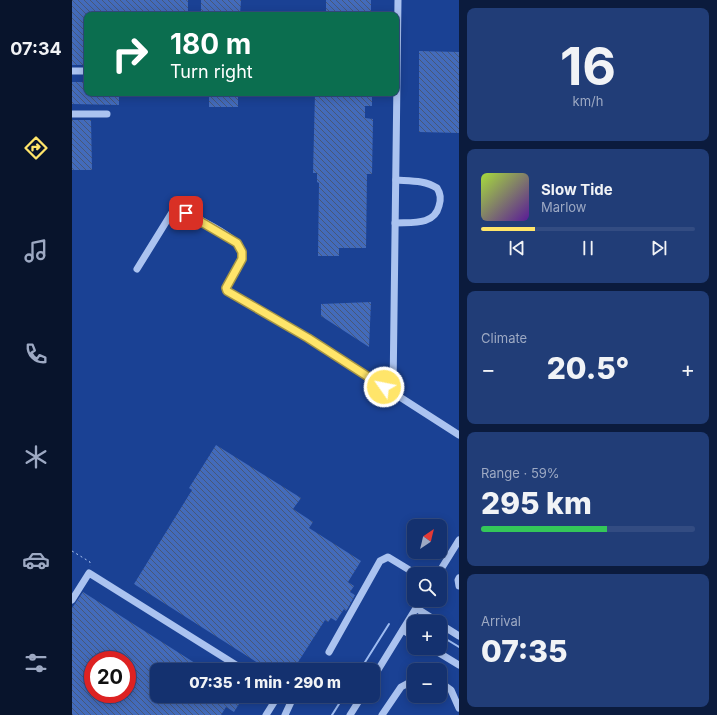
<!DOCTYPE html>
<meta charset="utf-8">
<style>
:root{--surface:#14316f;--page:#213d77;--text:#f1f3f6;--muted:#9da9c3;--line:#334c82;--accent:#ffe56a}
body{margin:0;font-family:Inter,sans-serif;background:var(--page);color:var(--text);height:100vh;display:flex;flex-direction:column;font-size:15px;white-space:nowrap}
*{box-sizing:border-box;margin:0}
p{font-size:13px;color:var(--muted)}
.icon{flex:none;width:22px;height:22px;fill:none;stroke:currentColor;stroke-width:2;stroke-linecap:round;stroke-linejoin:round}
.map{position:relative;flex:1;overflow:hidden}
.side{display:flex;flex-direction:column;gap:8px;padding:8px;background:#0b1b3d;width:258px}
.side>*{flex:none}
.guide{position:absolute;left:12px;top:12px;width:315px;height:84px;border-radius:8px;box-shadow:0 2px 10px #0003,0 0 0 1px var(--line);background:#0b6e4f;color:#fff;overflow:hidden}
.needle{width:26px;rotate:35deg}
.buttons{position:absolute;left:335px;top:519px;display:grid;gap:8px}
.buttons a{display:grid;place-items:center;width:40px;height:40px;border-radius:8px;background:var(--surface);box-shadow:0 2px 10px #0003,0 0 0 1px var(--line);font-size:20px}
.speed{position:absolute;left:12px;top:651px;display:flex;gap:8px;font-size:20px;font-weight:700;text-align:center}
.speed>*{display:grid;place-content:center;width:52px;height:52px;border-radius:50%;background:var(--surface);box-shadow:0 2px 10px #0003,0 0 0 1px var(--line);line-height:1}
.speed .limit{border:6px solid #d22;background:#fff;color:#111}
.pin{position:absolute;display:grid;place-items:center;width:34px;height:34px;color:#fff;margin:-17px;border-radius:8px;box-shadow:0 2px 6px #0006}
.me{position:absolute;width:44px;margin:-22px;rotate:303deg;stroke-linejoin:round;filter:drop-shadow(0 0 3px #0008)}
.turn{display:flex;align-items:center;gap:14px;height:84px;padding:0 20px;font-size:18px}
.turn .icon{width:52px;height:52px;stroke-width:2.5}
.turn b{display:block;font-size:28px;line-height:34px}
.big{font-size:30px;font-weight:800;line-height:1.1}
.side .widget{flex:1;display:flex;flex-direction:column;justify-content:center;gap:6px;min-width:0;padding:0 14px;border-radius:8px;background:var(--page)}
.side .dial{align-items:center;gap:0}
.dial b{font-size:52px;line-height:1}
.song{display:flex;align-items:center;gap:12px}
.cover{width:48px;height:48px;border-radius:6px;background:linear-gradient(135deg,hsl(80 70% 55%),hsl(270 70% 35%))}
.played{height:4px;border-radius:2px;background:linear-gradient(90deg,var(--accent) 25%,var(--line) 25%)}
.keys{display:flex;justify-content:space-around;direction:ltr}
.heat{display:flex;justify-content:space-between;align-items:center;font-size:22px;direction:ltr}
.charge{height:6px;border-radius:3px;background:linear-gradient(90deg,#34c759 59%,var(--line) 0)}
.trip{position:absolute;left:78px;top:663px;width:230px;height:40px;border-radius:8px;background:var(--surface);box-shadow:0 2px 10px #0003,0 0 0 1px var(--line);font-weight:800;line-height:40px;text-align:center}
main{display:flex;flex:1;min-height:0}
.dock{display:flex;flex-direction:column;width:72px;justify-content:space-around;align-items:center;background:#08142c;color:var(--muted)}
.dock .icon{width:28px;height:28px}
.dock .selected{color:var(--accent)}
.dock b{font-size:18px;color:var(--text)}
.map>svg:first-child{display:block}
.lines{fill:none;stroke-linecap:round;stroke-linejoin:round}
.stream{stroke:#9ebcf2;stroke-width:2}
.building{fill:url(#building-back-hatch);fill-rule:evenodd}
.path{stroke:#abc3f0;stroke-width:1;stroke-dasharray:2 3;stroke-linecap:butt}
.minor{stroke:#abc3f0;stroke-width:7}
.route-casing{stroke:#a69545;stroke-width:10}
.route{stroke:#ffe56a;stroke-width:7}
</style>
<main>
<nav class="dock">
<b>07:34</b>
<svg class="icon selected" aria-label="directions" viewBox="0 0 24 24"><path d="M12 3l9 9-9 9-9-9zM9 14v-3h6M13 9l2 2-2 2"/></svg>
<svg class="icon" aria-label="music" viewBox="0 0 24 24"><path d="M9 18V5l10-2v13"/><circle cx="6" cy="18" r="3"/><circle cx="16" cy="16" r="3"/></svg>
<svg class="icon" aria-label="phone" viewBox="0 0 24 24"><path d="M5 4h4l2 5-3 2q2 4 5 5l2-3 5 2v4C11 20 4 13 5 4z"/></svg>
<svg class="icon" aria-label="climate" viewBox="0 0 24 24"><path d="M12 3v18M4 7l16 10M4 17L20 7"/></svg>
<svg class="icon" aria-label="car" viewBox="0 0 24 24"><path d="M5 17H2v-5l4-1 3-4h7l3 4 3 1v5h-3M9 17h6M6 11h13"/><circle cx="7" cy="17" r="2"/><circle cx="17" cy="17" r="2"/></svg>
<svg class="icon" aria-label="filters" viewBox="0 0 24 24"><path d="M4 7h16M4 17h16"/><circle cx="9" cy="7" r="2"/><circle cx="15" cy="17" r="2"/></svg>
</nav>
<div class="map">
<svg width="387" height="715" viewBox="0 0 387 715">
<defs>
<pattern id="building-back-hatch" width="6" height="6" patternUnits="userSpaceOnUse"><rect width="6" height="6" fill="#436bbb"/><path d="M-1 5l2 2M0 0l6 6M5-1l2 2" fill="none" stroke="#485878"/></pattern>
</defs>
<rect width="100%" height="100%" fill="#1a4194"/>
<g class="lines">
<g class="stream">
<path d="M369 636 387 647"/>
<path d="M288 670 317 624"/>
<path d="M260 715 272 696"/>
</g>
</g>
<g class="building">
<path d="M0 0H116V15H15V65H0Z"/>
<path d="M129 0H169L168 15H129Z"/>
<rect x="254" y="0" width="45" height="15"/>
<path d="M347 51 387 52V133L347 132Z"/>
<path d="M0 82H15V93H47V105L0 104Z"/>
<rect x="137" y="93" width="29" height="14"/>
<path d="M243 93H300V106H293V118L301 119 300 174H295L294 248H267V256H246L247 183 245 182V173H241Z"/>
<path d="M0 120H19L20 170H0Z"/>
<path d="M299 302 297 347 249 316V304Z"/>
<path d="M144 445 229 498 221 509 241 522 237 528 289 561 276 582 282 586 278 592 283 595 276 608 274 611 272 609 264 621 259 618 256 622 253 620 221 670H197L62 584 120 490 117 488Z"/>
<path d="M11 592 134 670H85V696H172L162 712 154 707 149 715H0V608ZM21 660H55V694H21Z"/>
</g>
<g class="lines">
<path class="path" d="M0 551 18 562V566"/>
<g class="minor">
<path d="M0 71H15"/>
<path d="M0 114H35"/>
<path d="M323 223C339 222 362 226 367 206 369 200 369 194 365 188 353 180 338 181 324 180"/>
<path d="M65 269 99 214 105 211C119 214 166 237 170 251 173 262 159 279 154 288L159 293 236 338 387 435"/>
<path d="M321 392 326 0"/>
<path d="M366 574 387 540"/>
<path d="M387 578 386 580 387 586"/>
<path d="M0 600 17 573 172 670"/>
<path d="M344 608 366 622"/>
<path d="M368 624 387 636"/>
<path d="M331 630 342 637"/>
<path d="M359 648 387 665"/>
<path d="M257 652 308 561 316 557 344 574"/>
<path d="M301 678 349 600"/>
<path d="M368 682 379 690 387 708"/>
<path d="M194 715 206 696"/>
<path d="M213 715 219 702 213 696"/>
<path d="M278 715 290 696"/>
<path d="M310 715 329 687 342 680"/>
</g>
</g>
<g class="lines">
<g class="route-casing">
<path id="route" d="M114 213 165 243 170 252V259L154 288 155 291 236 338 312 387"/>
</g>
<use href="#route" class="route"/>
</g>
</svg>
<div class="buttons">
<a><svg class="needle" viewBox="-14 -14 28 28"><path d="M0-13l5 13h-10z" fill="#e53935"/><path d="M0 13l5-13h-10z" fill="#9da9c3"/></svg></a>
<a><svg class="icon" aria-label="search" viewBox="0 0 24 24"><circle cx="10" cy="10" r="6"/><path d="M15 15l6 6"/></svg></a>
<a>+</a>
<a>−</a>
</div>
<div class="speed"><div class="limit">20</div></div>
<div class="pin" style="left:114px;top:213px;background:#d93025"><svg class="icon" aria-label="arrive" viewBox="0 0 24 24"><path d="M6 21V4h12l-3 4 3 4H6"/></svg></div>
<svg class="me" style="left:312px;top:387px" viewBox="-20 -20 40 40"><circle r="17" fill="#ffe56a" stroke="#fff" stroke-width="3"/><path d="M0-11L8 9 0 5-8 9z" fill="#fff"/></svg>
<div class="trip">07:35 · 1 min · 290 m</div>
<div class="guide">
<div class="turn"><svg class="icon" aria-label="right" viewBox="0 0 24 24"><path d="M7 20v-9h11M14 6l5 5-5 5"/></svg><div><b>180 m</b>Turn right</div></div>
</div>
</div>
<section class="side">
<div class="widget dial"><b>16</b><p>km/h</p></div>
<div class="widget">
<div class="song"><i class="cover"></i><div><b>Slow Tide</b><p>Marlow</p></div></div>
<div class="played"></div>
<div class="keys"><svg class="icon" aria-label="previous" viewBox="0 0 24 24"><path d="M18 5L8 12l10 7zM5 5v14"/></svg><svg class="icon" aria-label="pause" viewBox="0 0 24 24"><path d="M8 5v14M16 5v14"/></svg><svg class="icon" aria-label="next" viewBox="0 0 24 24"><path d="M6 5l10 7-10 7zM19 5v14"/></svg></div>
</div>
<div class="widget"><p>Climate</p>
<div class="heat"><a>−</a><b class="big">20.5°</b><a>+</a></div>
</div>
<div class="widget"><p>Range · 59%</p><b class="big">295 km</b><div class="charge"></div></div>
<div class="widget"><p>Arrival</p><b class="big">07:35</b></div>
</section>
</main>
